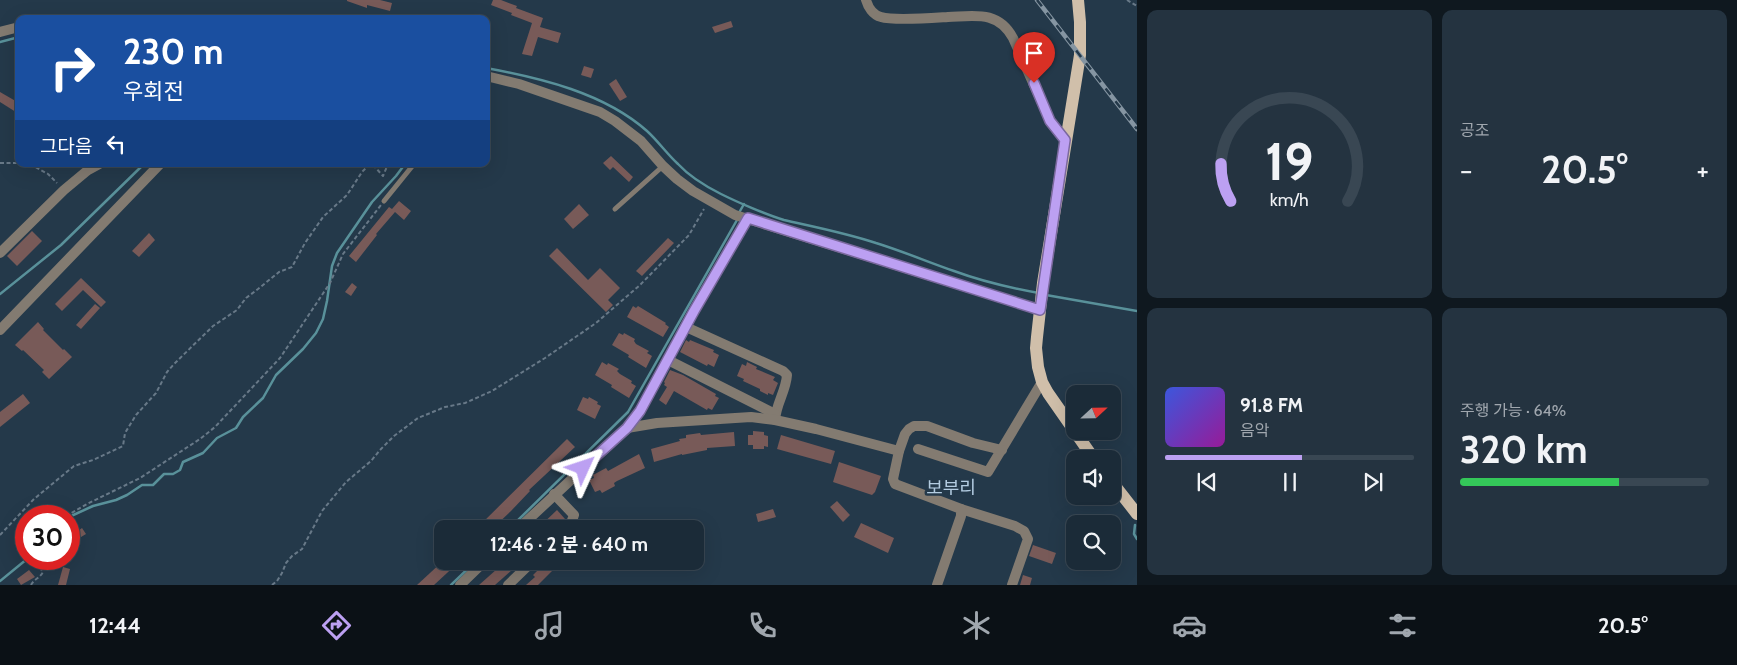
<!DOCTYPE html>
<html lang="ko">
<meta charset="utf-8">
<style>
:root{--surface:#1b2b38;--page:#243340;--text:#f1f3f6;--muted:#a0a7ae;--line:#394753;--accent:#bca0f2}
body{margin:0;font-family:Cabin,"Noto Sans KR",sans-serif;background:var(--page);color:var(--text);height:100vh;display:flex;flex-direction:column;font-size:19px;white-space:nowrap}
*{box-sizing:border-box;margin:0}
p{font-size:16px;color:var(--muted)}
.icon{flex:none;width:28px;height:28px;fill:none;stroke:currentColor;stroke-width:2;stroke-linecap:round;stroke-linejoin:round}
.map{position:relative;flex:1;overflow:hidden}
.panel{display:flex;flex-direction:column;gap:10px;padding:10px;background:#0f181f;width:600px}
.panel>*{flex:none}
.top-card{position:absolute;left:15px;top:15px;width:475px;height:152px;border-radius:10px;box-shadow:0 5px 20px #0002,0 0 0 1px var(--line);background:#1a4fa0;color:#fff;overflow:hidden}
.needle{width:32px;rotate:68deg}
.buttons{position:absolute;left:1066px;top:385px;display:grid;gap:10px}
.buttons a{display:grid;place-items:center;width:55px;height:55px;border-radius:10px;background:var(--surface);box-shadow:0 5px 20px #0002,0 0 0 1px var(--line);font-size:25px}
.speed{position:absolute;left:15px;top:505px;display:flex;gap:10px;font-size:25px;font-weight:700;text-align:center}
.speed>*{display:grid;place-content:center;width:65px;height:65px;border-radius:50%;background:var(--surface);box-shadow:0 5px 20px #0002,0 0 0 1px var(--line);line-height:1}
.speed .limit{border:8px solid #d22;background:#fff;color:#111}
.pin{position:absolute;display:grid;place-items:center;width:42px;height:42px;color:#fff;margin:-51px -21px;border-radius:50% 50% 50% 0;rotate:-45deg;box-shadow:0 0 5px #0007}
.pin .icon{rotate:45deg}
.me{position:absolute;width:55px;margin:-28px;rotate:48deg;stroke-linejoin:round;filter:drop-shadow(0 0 4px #0008)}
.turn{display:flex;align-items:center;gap:18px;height:105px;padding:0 25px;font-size:22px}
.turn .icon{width:65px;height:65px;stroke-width:2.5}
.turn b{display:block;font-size:35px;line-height:42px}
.then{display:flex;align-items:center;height:48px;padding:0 25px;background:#0003;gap:10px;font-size:19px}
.big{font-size:38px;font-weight:700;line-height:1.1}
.panel .card{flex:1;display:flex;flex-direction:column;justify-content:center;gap:8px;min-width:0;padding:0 18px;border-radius:10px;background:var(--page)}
.panel .dial{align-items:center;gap:0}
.dial svg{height:130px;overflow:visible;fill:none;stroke:var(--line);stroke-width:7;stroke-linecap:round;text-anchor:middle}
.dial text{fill:var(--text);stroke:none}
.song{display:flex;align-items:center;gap:15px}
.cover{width:60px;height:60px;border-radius:8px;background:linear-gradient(135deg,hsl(230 70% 55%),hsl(300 70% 35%))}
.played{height:5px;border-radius:2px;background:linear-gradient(90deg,var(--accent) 55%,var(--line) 55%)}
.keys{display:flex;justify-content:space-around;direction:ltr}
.heat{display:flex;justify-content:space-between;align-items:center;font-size:28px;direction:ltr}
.charge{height:8px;border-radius:4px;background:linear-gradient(90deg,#34c759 64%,var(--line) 0)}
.panel .tiles{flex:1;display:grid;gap:10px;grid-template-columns:repeat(2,1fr)}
.trip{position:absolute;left:434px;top:520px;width:270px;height:50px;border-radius:10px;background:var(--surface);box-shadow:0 5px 20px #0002,0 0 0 1px var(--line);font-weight:700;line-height:50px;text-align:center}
.tabs{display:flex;height:80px;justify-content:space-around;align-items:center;background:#0b1116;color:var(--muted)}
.tabs .icon{width:35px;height:35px}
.tabs .current{color:var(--accent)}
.tabs b{font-size:22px;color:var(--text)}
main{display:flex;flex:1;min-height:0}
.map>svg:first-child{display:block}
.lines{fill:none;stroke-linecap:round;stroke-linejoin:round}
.stream{stroke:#59919a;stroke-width:2.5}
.building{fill:#785a58}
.path{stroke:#687988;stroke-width:2;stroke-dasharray:4 2.5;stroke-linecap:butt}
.lane{stroke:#837b71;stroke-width:5}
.street{stroke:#837b71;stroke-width:10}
.primary{stroke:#d0bfaa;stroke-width:12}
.rail-casing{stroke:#8595a2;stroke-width:4.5}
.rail{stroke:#24394a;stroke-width:2.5;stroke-dasharray:8;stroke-linecap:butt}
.route-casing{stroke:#7a689d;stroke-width:12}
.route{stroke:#bca0f2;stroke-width:9}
.labels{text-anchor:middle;stroke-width:5;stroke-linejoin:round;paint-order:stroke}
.quarter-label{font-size:18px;fill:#b3cce1;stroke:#24394a}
</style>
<main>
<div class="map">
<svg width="1137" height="585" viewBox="0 0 1137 585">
<rect width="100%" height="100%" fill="#24394a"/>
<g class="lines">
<g class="stream">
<path d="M0 42 19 37"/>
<path d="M486 68C541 78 604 93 647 131 658 141 667 154 678 164 690 177 705 186 721 194 737 202 767 215 784 220 815 227 846 233 876 243 902 251 928 262 954 271 981 281 1011 288 1039 293"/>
<path d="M740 211 744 204"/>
<path d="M0 294 61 245 144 164"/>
<path d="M1046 295 1137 311"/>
<path d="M69 517 93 506 116 500 127 495 142 485H153L164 474H173L180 470 183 462 203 453 217 438 236 428 243 417 263 398 276 375 303 349 316 333 323 319 327 301 332 266 337 253 372 202 396 176 405 164"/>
<path d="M1135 525 1134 534 1137 539"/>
<path d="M509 529 628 412 737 220"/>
<path d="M0 581 27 559"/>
<path d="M451 585 476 561"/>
</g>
</g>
<g class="building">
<path d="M347 0H380L392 3 390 11 367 5V8L347 1Z"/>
<path d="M493 0H501L517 6 516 8 543 18 540 27 561 33 558 43 538 37 532 56 522 54 532 23 511 15 512 13 491 5Z"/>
<path d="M731 21 733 27 715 33 712 27Z"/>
<path d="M584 66 594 69 591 78 581 75Z"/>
<path d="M616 79 627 97 620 101 609 84Z"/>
<path d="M0 92 19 103V114L0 102Z"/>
<path d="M611 156 633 177 629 182 613 167 610 170 603 163Z"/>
<path d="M399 201 411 211 404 220 395 212 376 234 377 235 356 262 349 256 389 207 392 209Z"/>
<path d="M579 204 589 215 573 229 564 219Z"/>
<path d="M32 231 42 241 17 266 7 256Z"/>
<path d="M149 233 155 240 139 257 132 251Z"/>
<path d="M668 238 674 243 642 276 636 271Z"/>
<path d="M557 248 588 280 600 268 620 288 608 300 613 305 606 312 549 256Z"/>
<path d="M81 278 106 302 101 307 83 290 62 311 55 304Z"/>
<path d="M352 283 357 287 351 296 345 292Z"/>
<path d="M95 304 100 308 81 329 76 325Z"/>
<path d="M633 306 636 308 638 306 666 323 665 324 669 327 663 337 627 317Z"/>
<path d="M38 322 44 329 43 330 63 350 64 349 72 357 49 379 42 372 44 370 23 350 22 351 15 345Z"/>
<path d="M619 333 623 335 624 333 635 339 634 341 636 344 649 351 647 353 652 356 646 368 628 357 629 355 612 345Z"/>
<path d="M686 340 689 342 690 340 714 350 713 352 719 355 714 367 708 364 707 366 680 352Z"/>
<path d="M602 362 607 365 608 363 619 369 617 371 620 374 632 381 631 383 636 386 629 398 611 387 612 385 595 375Z"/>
<path d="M747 362 757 367 756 369 775 377 773 380 778 383 773 395 768 393V395L760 391V389L743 381 744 379 737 376 742 364 746 366Z"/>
<path d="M670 370 683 375 716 394 715 396 719 398 712 410 708 408 707 410 674 391 666 405 659 400 667 387 664 385 665 383 664 382Z"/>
<path d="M23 394 30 403 0 427V412Z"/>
<path d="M583 397 588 399 589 397 598 402 597 404 601 406 595 419 577 410Z"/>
<path d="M753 431 764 432V435L768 436V447L764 446V449H753V445H748V435H753Z"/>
<path d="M734 432 735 446 707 448V450L682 455V454L654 462 651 449 680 441 679 439 686 438V435L700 433 701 435Z"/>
<path d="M781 435 835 451 831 464 777 449Z"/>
<path d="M567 439 575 447 529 490 530 491 511 511 492 529H476Z"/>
<path d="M639 454 645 468 617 481 614 483 615 486 602 493 600 490 595 492 589 480 594 478 593 475 606 468 608 471Z"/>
<path d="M839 462 881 476 875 492 872 495 833 482Z"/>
<path d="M837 501 850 515 843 522 830 507Z"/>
<path d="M773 509 776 517 758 522 756 514Z"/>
<path d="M557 510 565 519 554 529H537Z"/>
<path d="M861 523 894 538 888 553 854 537Z"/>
<path d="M76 528 78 531 82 528 86 534 71 543 69 540V533Z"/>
<path d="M1033 545 1056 553 1052 564 1029 556Z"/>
<path d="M443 561H460L434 585H417Z"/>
<path d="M506 561H522L495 585H479Z"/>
<path d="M547 561H562L538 585H526L535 577 533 575Z"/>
<path d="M63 567 70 569 66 585H58Z"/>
<path d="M29 570 35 577 21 585 17 579Z"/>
<path d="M1023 575 1032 578 1030 585H1020Z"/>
</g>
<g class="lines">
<g class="path">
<path d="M1127 0 1137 6"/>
<path d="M0 163H19"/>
<path d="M30 164 48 174 57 183"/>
<path d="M66 516 87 504 140 478 200 439 215 427 280 358 330 283 343 254 381 205"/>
<path d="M0 535 34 499 74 466 93 460 123 446 125 433 136 415 156 393 167 372 174 364 213 326 237 310 246 298 258 289 279 272 292 267 305 243 323 217 347 195 362 172 369 165 374 166 383 176 388 164"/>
<path d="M31 585C34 579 40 578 43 572L38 565 36 559"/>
<path d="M272 585 277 581 282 573 286 563 292 556 302 549 322 511 346 482 371 461 380 450 394 436 418 418 445 407 465 403 492 391 545 358 596 323 640 285 689 235 704 209"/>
</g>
<g class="lane">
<path d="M384 201 414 164"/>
<path d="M615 209 663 166"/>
</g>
<g class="street">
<path d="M866 0C868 7 873 15 881 17 894 21 932 18 948 17 974 16 998 10 1013 38L1050 121 1065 140"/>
<path d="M0 32 19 27"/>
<path d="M486 76 519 84 600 112 615 121 641 141 663 166 677 179 693 191 735 215 1040 310"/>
<path d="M0 253 64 190 88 170 99 164"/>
<path d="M686 327 783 371 787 375C786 391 776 404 775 420"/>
<path d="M0 330 160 164"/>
<path d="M668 360 775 414"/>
<path d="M627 428 657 423 751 417 775 420 816 429 899 451"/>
<path d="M918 449 988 472 1042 382"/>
<path d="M554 494 574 515 571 523 565 529"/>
<path d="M961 509 1015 526 1024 531 1028 539 1012 585"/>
<path d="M518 529 627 428 640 411 694 311 748 218"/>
<path d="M460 585 485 561"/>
<path d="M508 585 533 561"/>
<path d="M937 585 961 516V509L895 484 893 479 899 451 905 434 909 429 914 426H927L973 443 1002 450"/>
</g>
<g class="primary">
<path d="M1078 0 1080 22V55L1043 283 1037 337 1036 348 1038 367 1042 382 1048 393 1094 459"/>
<path d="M1112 482 1137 514"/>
</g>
<g class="rail-casing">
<path id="rail" d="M1037 0 1137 129"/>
</g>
<use href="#rail" class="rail"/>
</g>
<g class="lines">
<g class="route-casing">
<path id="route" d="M583 468 627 428 640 411 694 311 748 218 1040 310 1065 140 1050 121 1034 83"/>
</g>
<use href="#route" class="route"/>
</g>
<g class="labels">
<g class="quarter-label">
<text x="951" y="494">보부리</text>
</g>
</g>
</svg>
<div class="buttons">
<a><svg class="needle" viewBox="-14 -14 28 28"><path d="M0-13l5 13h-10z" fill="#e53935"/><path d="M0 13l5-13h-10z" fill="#a0a7ae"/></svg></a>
<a><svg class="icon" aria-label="sound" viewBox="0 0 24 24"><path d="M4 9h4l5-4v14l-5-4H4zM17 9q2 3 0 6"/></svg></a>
<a><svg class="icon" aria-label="search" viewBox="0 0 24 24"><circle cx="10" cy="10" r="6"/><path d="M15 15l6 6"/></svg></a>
</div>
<div class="speed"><div class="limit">30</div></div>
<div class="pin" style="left:1034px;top:83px;background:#d93025"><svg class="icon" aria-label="arrive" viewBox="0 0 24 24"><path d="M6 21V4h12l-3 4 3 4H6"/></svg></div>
<svg class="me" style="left:583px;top:468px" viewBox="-20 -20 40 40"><path d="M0-17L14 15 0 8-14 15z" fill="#bca0f2" stroke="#fff" stroke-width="4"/></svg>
<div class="trip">12:46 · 2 분 · 640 m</div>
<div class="top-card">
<div class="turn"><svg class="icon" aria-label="right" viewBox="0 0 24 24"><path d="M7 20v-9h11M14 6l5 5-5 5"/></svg><div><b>230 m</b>우회전</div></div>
<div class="then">그다음<svg class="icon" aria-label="left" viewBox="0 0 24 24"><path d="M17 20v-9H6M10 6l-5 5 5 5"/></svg></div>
</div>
</div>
<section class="panel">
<div class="tiles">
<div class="card dial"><svg viewBox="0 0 100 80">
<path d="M14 69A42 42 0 1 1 86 69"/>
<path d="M14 69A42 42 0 0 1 8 46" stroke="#bca0f2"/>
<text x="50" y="56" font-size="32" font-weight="700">19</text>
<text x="50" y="72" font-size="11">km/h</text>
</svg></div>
<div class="card"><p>공조</p>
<div class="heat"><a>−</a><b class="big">20.5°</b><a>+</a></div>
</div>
<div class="card">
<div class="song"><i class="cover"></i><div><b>91.8 FM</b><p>음악</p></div></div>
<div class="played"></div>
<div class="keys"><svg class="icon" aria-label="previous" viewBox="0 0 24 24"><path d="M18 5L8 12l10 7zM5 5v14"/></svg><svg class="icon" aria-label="pause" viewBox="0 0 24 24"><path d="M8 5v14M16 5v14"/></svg><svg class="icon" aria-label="next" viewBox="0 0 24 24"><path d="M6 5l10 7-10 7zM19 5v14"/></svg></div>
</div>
<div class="card"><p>주행 가능 · 64%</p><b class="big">320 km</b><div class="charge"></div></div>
</div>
</section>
</main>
<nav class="tabs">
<b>12:44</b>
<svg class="icon current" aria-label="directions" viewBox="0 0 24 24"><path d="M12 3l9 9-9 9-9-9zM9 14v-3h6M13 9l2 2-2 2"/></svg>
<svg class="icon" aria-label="music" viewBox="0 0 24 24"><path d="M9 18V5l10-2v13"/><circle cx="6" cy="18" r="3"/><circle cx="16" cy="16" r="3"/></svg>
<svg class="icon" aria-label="phone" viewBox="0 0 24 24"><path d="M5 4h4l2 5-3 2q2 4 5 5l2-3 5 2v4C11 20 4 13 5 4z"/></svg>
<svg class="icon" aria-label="climate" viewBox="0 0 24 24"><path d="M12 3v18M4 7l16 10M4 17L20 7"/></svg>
<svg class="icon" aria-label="car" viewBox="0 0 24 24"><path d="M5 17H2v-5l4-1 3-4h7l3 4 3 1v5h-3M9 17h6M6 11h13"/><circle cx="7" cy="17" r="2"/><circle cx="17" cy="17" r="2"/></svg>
<svg class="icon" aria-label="filters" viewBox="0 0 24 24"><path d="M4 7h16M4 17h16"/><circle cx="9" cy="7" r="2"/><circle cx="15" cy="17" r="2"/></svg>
<b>20.5°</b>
</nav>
